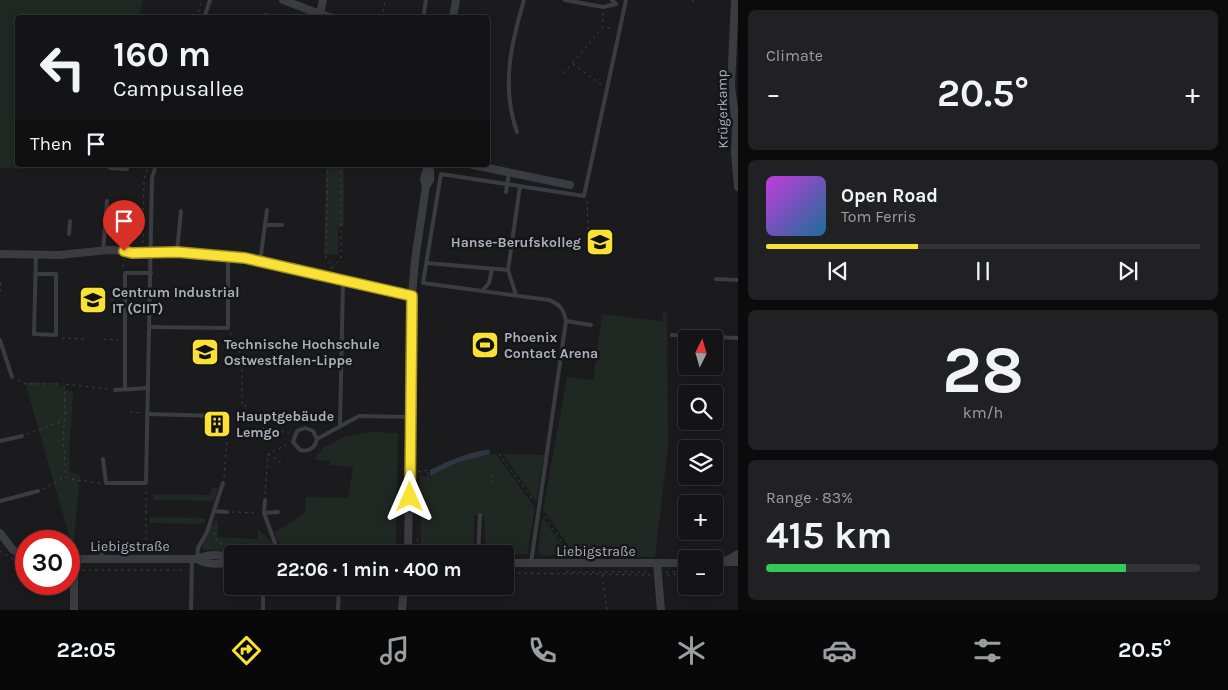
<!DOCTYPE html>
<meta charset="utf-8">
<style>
:root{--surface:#141416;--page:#212123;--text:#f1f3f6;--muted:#9d9ea1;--line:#333335;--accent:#f9e136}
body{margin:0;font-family:Karla,sans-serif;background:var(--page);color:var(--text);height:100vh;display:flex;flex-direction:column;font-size:19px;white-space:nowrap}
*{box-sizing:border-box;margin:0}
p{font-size:16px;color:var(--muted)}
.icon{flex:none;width:28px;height:28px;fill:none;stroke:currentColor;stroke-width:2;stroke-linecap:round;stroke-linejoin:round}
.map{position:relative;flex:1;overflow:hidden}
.side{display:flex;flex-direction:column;gap:10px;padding:10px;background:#0b0b0c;width:490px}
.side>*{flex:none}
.top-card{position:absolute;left:15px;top:15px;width:475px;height:152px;border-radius:5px;box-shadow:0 2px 12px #0003,0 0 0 1px var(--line);background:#141416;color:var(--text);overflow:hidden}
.needle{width:32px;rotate:5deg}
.fabs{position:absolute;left:678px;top:330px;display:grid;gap:10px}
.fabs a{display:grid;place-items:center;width:45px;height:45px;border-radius:5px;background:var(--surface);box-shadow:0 2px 12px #0003,0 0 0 1px var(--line);font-size:25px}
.speed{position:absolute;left:15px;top:530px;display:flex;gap:10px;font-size:25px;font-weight:700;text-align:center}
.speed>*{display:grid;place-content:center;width:65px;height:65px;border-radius:50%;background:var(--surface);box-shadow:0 2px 12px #0003,0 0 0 1px var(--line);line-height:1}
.speed .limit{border:8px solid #d22;background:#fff;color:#111}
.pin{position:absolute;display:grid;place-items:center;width:42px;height:42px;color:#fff;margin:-51px -21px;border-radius:50% 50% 50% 0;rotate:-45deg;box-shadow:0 0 5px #0007}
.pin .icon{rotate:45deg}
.me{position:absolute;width:55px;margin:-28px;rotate:0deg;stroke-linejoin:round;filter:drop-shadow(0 0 4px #0008)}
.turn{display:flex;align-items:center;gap:18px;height:105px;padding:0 15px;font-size:22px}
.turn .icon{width:65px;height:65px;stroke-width:2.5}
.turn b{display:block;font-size:35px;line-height:42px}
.then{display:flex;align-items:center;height:48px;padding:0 15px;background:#0003;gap:10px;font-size:19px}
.big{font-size:38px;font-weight:700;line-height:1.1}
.side .tile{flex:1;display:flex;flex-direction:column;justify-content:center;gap:8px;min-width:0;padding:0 18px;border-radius:8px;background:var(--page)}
.side .dial{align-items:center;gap:0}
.dial b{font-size:65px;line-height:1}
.song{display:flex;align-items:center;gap:15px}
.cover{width:60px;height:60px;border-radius:8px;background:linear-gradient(135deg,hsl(290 70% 55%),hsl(200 70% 35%))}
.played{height:5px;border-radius:2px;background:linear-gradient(90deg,var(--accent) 35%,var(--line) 35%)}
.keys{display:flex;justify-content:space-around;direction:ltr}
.heat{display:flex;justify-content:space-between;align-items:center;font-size:28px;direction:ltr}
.charge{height:8px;border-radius:4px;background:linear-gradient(90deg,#34c759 83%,var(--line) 0)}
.trip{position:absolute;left:224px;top:545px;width:290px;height:50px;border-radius:5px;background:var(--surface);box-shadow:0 2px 12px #0003,0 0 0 1px var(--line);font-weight:700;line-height:50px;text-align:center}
.dock{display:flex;height:80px;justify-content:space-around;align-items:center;background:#080809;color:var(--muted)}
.dock .icon{width:35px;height:35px}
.dock .active{color:var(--accent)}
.dock b{font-size:22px;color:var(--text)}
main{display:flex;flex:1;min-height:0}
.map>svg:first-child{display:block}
.green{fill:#202823}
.water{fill:#2f3542}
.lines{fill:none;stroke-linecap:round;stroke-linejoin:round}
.path{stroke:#414149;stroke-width:1;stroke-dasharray:2.5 4;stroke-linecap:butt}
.lane{stroke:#3b3b42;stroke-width:4}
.street{stroke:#3b3b42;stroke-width:8}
.route-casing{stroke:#a29223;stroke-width:12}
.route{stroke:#f9e136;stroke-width:9}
.labels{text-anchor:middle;stroke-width:5;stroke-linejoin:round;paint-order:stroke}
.street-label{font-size:14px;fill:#acaebc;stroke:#161518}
.poi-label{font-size:14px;font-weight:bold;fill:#acaebc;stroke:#161518;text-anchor:start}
</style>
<main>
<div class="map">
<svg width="738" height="610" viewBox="0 0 738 610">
<rect width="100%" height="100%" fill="#1b1a1d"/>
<g class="green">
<path d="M0 0H143L139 17 18 18V165H40L26 169 0 168Z"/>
<path d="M326 165H344V226L338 228V255L324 254Z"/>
<path d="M667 312 668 447 655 557 575 555 543 509 567 377 593 380 602 314 662 321 663 313Z"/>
<path d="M25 382 55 383 73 393C72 420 68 445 70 472L80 475 73 549Z"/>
<path d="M371 432 398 433 396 549 386 554H285L274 533 305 513 306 497 348 498 353 467 330 465V461L316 460V456L323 448 345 436Z"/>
<path d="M490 454H496L535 508 527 554H486L484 515H474V545H472V554H423L421 550 420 476H430L459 462Z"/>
<path d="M503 454 544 455 536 501Z"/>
<path d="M212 488H218L214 501 153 500V494L210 495Z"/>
<path d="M150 517 206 518 204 524 149 523Z"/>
<path d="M542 517 568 553V555H540L538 550Z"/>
<path d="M215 520 218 522V537L258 539V529L272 543 275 553 203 550V542Z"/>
</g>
<path class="water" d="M489 449 490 454 459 462 430 476V470C449 460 468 453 489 449Z"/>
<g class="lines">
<g class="path">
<path d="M693 2V0"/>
<path d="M603 13V26"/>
<path d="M196 18 202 0"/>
<path d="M382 18 385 0"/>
<path d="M573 64 602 85"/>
<path d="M564 73 603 27 614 29"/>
<path d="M328 165 326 258 331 264V270"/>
<path d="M587 201 589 253"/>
<path d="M143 243 144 179 149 165"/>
<path d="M123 267 124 259"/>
<path d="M332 268 341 258V165"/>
<path d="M0 292 1 279"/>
<path d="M111 300H118"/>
<path d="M230 333 242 357V406H251"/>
<path d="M62 338 86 339"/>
<path d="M104 339 118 340"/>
<path d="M18 380 25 384H63"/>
<path d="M130 412 142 413"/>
<path d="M262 428 289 433"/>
<path d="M27 434 63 421"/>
<path d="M268 454 281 463"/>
<path d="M499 454 534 501"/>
<path d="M418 472 428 470V480"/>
<path d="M224 477 227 441"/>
<path d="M100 483 69 479 66 476 63 437 65 415 64 384 109 389"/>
<path d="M492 483V475"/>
<path d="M43 489 66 476"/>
<path d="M265 494 268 454 286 445"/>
<path d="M232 512 258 513"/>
<path d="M545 517 571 555"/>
<path d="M214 532C215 552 237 541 247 553"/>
<path d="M417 539 420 549 425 554"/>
<path d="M146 546V488"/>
<path d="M0 551 26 567"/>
<path d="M82 570H185"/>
<path d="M714 571H721"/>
<path d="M566 572H649"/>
<path d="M666 572H677"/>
<path d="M505 573 651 575"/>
<path d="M602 575 607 610"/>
<path d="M667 575 686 574"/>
</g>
<g class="lane">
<path d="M565 0 603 7 616 4 612 0"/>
<path d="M424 13 426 0"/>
<path d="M266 15 274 18"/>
<path d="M204 18 210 0"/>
<path d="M517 132C501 87 511 44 524 0"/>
<path d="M110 168 127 169"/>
<path d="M506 192 509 172"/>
<path d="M265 225H282"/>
<path d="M69 234 70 221"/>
<path d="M103 251 107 201"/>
<path d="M177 252 181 211"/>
<path d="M36 254 34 334 56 335V274H36"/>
<path d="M260 262 267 210"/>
<path d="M427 263 508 270"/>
<path d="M716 279 738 280"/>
<path d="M483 290 489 283 492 269"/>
<path d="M516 295 508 270 520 186"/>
<path d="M566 321 591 325"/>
<path d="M150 327 228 328V255"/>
<path d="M672 335 738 338"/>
<path d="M0 340 12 377"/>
<path d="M125 388V273H151"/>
<path d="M115 390 148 388"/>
<path d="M147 414 219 416"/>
<path d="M340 425 343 281"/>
<path d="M317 439 313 431 305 428 297 431 293 442 300 450C309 452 315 448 317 439L359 416 410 417"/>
<path d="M0 441 22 436"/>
<path d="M103 459 106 483H146L152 178 156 165"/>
<path d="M265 500 264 513 279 554"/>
<path d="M0 501 38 491"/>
<path d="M214 511 227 512"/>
<path d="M264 513 278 512"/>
<path d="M101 550 102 558"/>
<path d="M478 554 480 515"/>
<path d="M197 559 198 548 207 532 223 483"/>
<path d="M531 563 566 321C564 310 560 304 549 300L423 283 441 174 584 196 626 0"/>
<path d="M191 610 192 559"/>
<path d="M263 610V586"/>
<path d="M338 610 339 586"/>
</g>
<g class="street">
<path d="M283 0 320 14 323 0"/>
<path d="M735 0 731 86 736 126 735 153 738 187"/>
<path d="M320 14 333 18"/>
<path d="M453 18 456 0"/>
<path d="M473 165 570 185"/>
<path d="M426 186 424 179 428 165"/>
<path d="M0 254 59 255 108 250 228 255 412 296"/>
<path d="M0 533 13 550 26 557"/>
<path d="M408 554 412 296 415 260 426 186 430 180V165"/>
<path d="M69 559H197C208 554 221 554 232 558"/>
<path d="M74 559V610"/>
<path d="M197 559C208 566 220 564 232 561"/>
<path d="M714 562H738"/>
<path d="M724 562 738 554"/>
<path d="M505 563H686"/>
<path d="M657 564 661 610"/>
<path d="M402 610 404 586"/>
</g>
</g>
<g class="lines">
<g class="route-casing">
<path id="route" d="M124 251 132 253 177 252 245 258 412 296 410 497"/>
</g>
<use href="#route" class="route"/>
</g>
<defs>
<g id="school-square" transform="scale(1.4375)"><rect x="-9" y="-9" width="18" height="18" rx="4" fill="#f9e136" stroke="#161518"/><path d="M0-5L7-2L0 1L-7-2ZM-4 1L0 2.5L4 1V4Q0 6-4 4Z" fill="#111"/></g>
<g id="university-square" transform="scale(1.4375)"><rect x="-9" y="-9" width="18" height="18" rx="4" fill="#f9e136" stroke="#161518"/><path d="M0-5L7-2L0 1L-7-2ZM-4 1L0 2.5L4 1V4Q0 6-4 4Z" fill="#111"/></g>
<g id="stadium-square" transform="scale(1.4375)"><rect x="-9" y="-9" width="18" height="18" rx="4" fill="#f9e136" stroke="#161518"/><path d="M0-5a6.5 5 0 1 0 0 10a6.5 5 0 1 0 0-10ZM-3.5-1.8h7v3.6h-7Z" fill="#111"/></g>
<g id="building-square" transform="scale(1.4375)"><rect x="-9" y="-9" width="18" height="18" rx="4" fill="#f9e136" stroke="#161518"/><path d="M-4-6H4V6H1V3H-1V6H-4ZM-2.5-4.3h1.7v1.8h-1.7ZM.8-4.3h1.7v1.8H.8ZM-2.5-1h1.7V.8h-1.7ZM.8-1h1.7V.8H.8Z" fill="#111"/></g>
</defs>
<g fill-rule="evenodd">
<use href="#school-square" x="600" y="242"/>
<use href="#university-square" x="93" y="300"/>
<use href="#stadium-square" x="485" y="345"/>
<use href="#university-square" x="205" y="352"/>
<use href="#building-square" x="217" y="424"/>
</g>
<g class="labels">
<g class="street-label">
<text transform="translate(722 109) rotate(-91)" y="5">Krügerkamp</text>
<text x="130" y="551">Liebigstraße</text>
<text x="596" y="556">Liebigstraße</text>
</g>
<g class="poi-label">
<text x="581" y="247" text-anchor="end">Hanse-Berufskolleg</text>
<text x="112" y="297">Centrum Industrial<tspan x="112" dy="16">IT (CIIT)</tspan></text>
<text x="504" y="342">Phoenix<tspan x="504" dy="16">Contact Arena</tspan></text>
<text x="224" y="349">Technische Hochschule<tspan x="224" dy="16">Ostwestfalen-Lippe</tspan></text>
<text x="236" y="421">Hauptgebäude<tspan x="236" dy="16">Lemgo</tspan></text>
</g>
</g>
</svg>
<div class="fabs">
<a><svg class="needle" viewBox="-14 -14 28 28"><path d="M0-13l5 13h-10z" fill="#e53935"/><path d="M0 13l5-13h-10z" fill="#9d9ea1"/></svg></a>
<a><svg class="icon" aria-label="search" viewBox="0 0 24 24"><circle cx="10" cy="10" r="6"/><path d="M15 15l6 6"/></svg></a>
<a><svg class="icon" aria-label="layers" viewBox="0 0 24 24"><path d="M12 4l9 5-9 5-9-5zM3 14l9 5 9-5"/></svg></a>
<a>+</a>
<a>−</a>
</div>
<div class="speed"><div class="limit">30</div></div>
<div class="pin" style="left:124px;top:251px;background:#d93025"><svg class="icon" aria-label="arrive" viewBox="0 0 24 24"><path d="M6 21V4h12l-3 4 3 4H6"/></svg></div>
<svg class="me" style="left:410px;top:497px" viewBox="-20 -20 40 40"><path d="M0-17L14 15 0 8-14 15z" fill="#f9e136" stroke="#fff" stroke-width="4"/></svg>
<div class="trip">22:06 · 1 min · 400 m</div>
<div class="top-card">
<div class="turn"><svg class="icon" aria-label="left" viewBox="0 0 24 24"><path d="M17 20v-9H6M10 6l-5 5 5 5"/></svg><div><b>160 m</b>Campusallee</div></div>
<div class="then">Then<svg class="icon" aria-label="arrive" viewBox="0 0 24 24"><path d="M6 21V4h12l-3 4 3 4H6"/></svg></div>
</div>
</div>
<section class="side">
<div class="tile"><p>Climate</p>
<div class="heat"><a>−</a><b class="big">20.5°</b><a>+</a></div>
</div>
<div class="tile">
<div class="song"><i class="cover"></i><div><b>Open Road</b><p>Tom Ferris</p></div></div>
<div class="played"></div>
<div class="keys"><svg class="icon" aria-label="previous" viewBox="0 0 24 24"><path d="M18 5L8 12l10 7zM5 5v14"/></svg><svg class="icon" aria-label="pause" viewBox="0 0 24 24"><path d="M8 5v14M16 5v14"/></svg><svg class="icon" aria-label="next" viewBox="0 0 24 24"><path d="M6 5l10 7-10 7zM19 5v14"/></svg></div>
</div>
<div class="tile dial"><b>28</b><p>km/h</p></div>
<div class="tile"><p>Range · 83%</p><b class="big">415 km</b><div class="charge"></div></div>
</section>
</main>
<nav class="dock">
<b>22:05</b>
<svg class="icon active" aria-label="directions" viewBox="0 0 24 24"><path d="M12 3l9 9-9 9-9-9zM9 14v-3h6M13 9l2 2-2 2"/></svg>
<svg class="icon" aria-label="music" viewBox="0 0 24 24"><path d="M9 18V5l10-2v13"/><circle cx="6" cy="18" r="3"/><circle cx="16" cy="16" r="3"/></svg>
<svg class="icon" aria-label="phone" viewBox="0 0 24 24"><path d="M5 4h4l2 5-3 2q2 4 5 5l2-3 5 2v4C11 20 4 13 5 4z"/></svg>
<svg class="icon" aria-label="climate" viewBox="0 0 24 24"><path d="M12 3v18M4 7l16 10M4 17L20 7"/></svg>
<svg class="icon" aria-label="car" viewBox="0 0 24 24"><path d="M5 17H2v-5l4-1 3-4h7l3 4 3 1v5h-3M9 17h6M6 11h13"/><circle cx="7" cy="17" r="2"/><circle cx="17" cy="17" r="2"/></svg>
<svg class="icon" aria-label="filters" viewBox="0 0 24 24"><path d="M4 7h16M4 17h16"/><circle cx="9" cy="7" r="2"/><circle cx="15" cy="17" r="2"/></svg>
<b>20.5°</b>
</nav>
